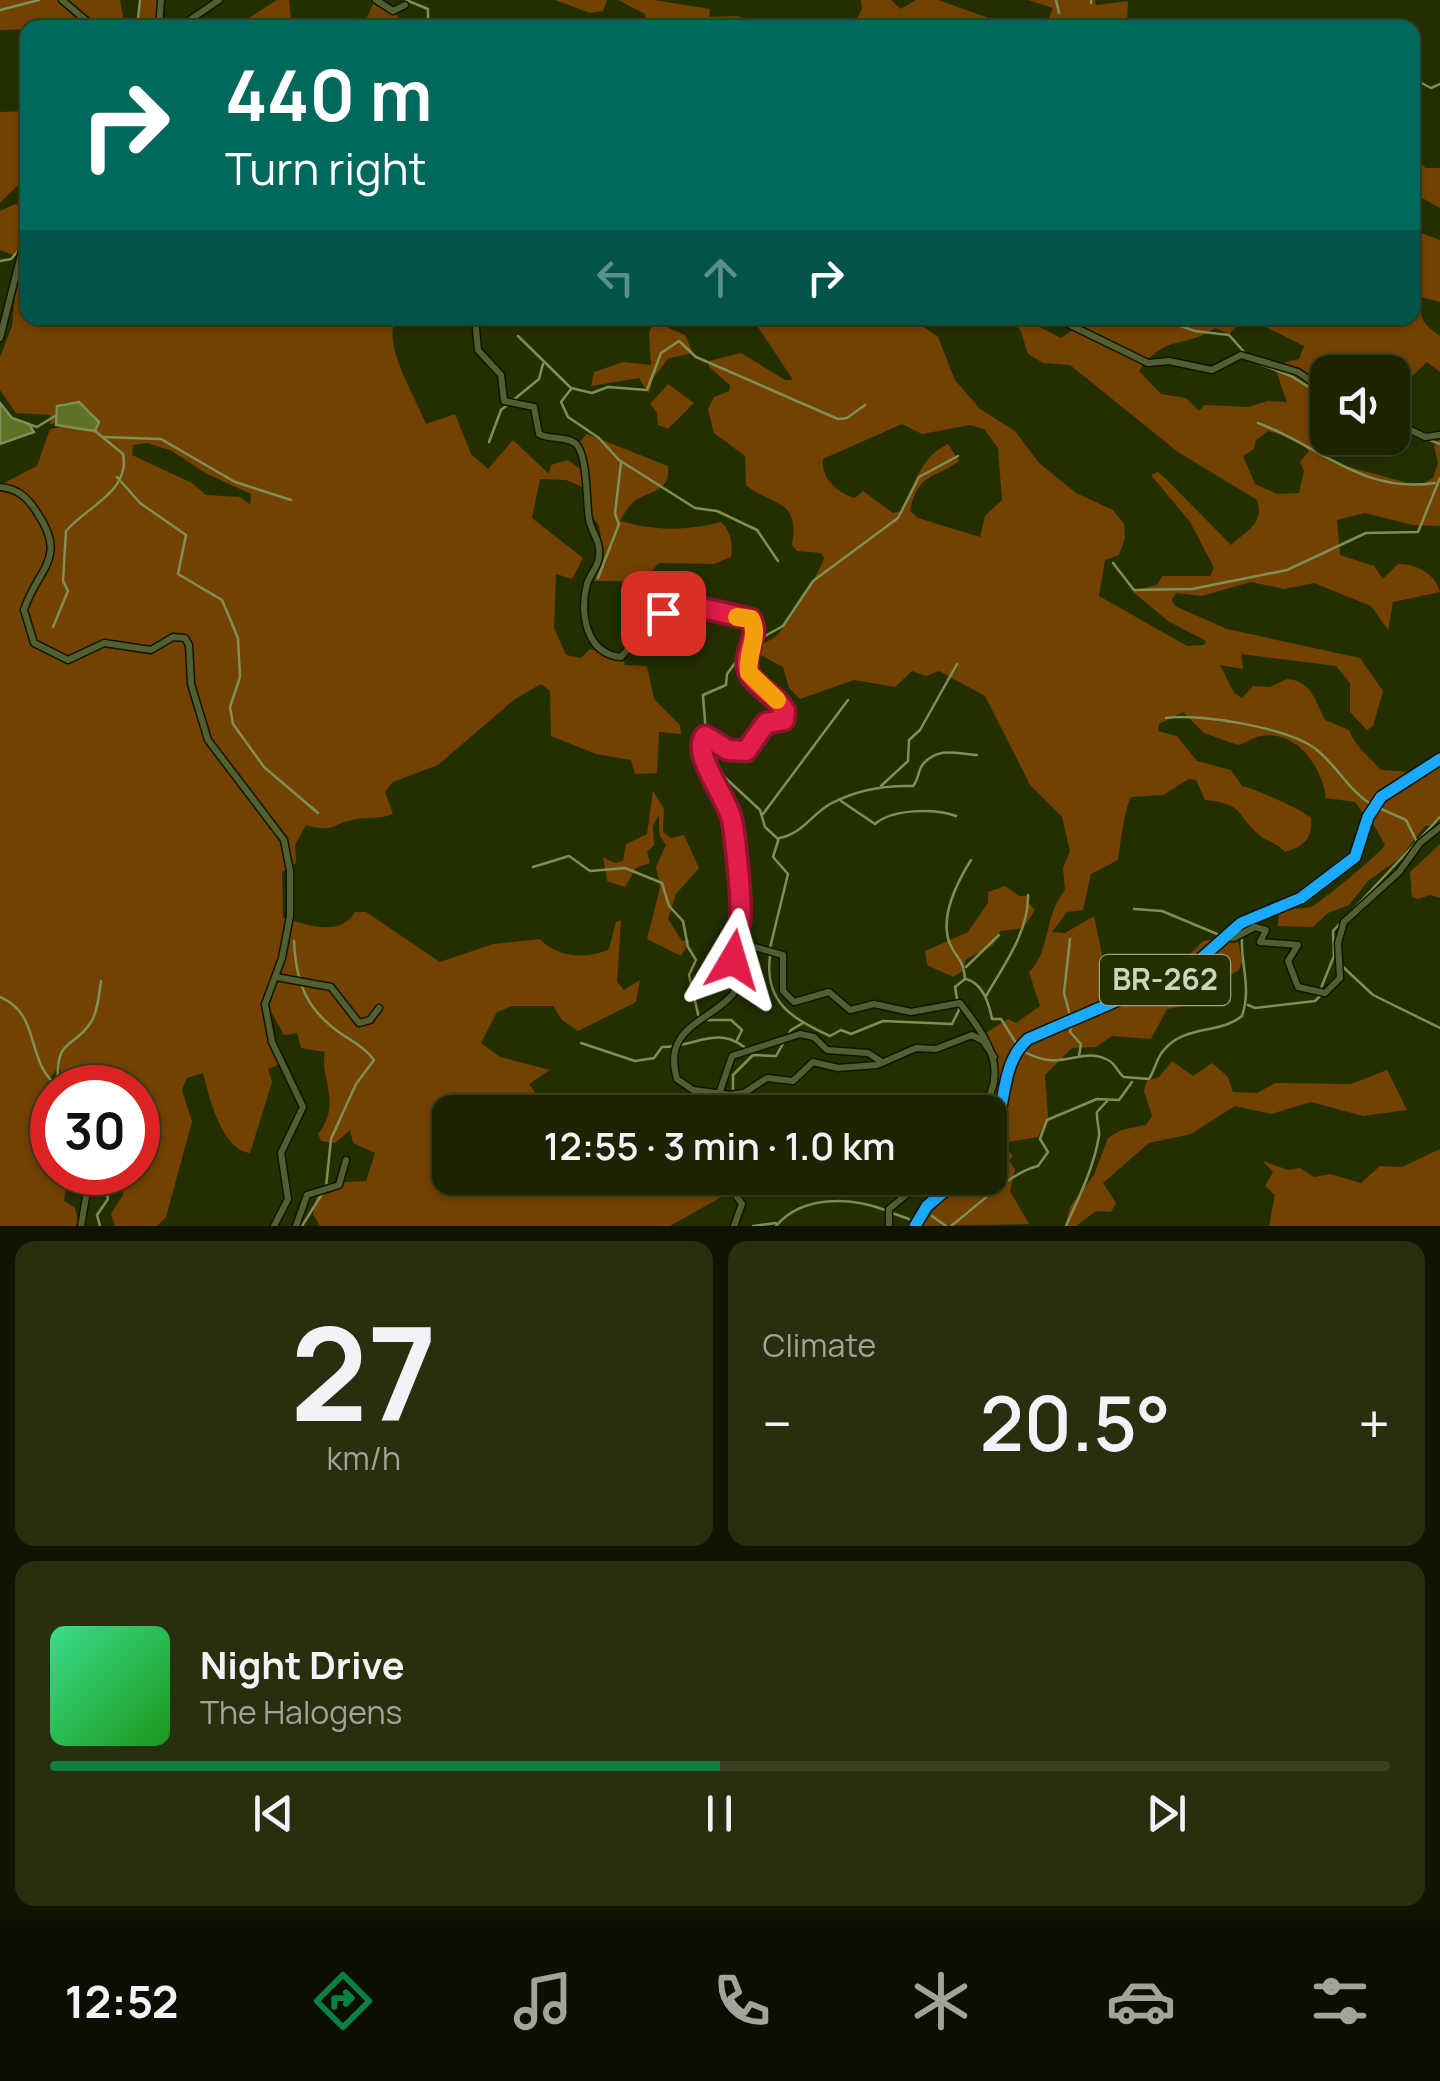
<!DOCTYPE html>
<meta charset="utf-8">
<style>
:root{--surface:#1b2300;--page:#282f0f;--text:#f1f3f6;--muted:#a0a499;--line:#394022;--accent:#0b8043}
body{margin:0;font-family:Manrope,sans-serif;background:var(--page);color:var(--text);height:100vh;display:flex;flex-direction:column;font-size:38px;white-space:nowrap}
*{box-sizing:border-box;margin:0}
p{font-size:32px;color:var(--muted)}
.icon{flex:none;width:55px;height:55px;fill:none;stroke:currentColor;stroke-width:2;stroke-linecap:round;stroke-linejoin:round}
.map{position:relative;height:1226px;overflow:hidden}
.details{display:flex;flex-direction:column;gap:15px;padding:15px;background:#0f1300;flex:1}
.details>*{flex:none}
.top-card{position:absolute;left:20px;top:20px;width:1400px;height:305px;border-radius:20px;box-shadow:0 2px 8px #0004,0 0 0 2px var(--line);background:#00695c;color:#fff;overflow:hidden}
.controls{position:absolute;left:1310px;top:355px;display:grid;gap:20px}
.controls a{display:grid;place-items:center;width:100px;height:100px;border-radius:20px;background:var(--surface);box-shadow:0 2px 8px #0004,0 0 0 2px var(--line);font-size:50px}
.speed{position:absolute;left:30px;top:1065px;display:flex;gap:20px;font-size:50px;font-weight:700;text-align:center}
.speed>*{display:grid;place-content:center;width:130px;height:130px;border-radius:50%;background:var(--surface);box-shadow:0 2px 8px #0004,0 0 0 2px var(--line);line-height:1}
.speed .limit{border:15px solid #d22;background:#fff;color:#111}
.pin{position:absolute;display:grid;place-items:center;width:85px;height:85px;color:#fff;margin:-42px;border-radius:20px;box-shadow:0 5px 15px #0006}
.me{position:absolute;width:110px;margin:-55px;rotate:7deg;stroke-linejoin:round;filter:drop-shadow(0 0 8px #0008)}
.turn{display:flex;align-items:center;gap:35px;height:210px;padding:0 40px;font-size:45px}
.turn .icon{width:130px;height:130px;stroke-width:2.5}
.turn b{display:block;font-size:70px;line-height:85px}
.lanes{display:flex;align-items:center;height:95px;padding:0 40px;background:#0003;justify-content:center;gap:50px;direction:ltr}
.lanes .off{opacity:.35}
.big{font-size:75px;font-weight:600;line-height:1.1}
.details .tile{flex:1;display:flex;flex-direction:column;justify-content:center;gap:15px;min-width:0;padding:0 35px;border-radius:20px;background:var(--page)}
.details .dial{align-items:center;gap:0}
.dial b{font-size:130px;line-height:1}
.song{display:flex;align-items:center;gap:30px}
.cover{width:120px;height:120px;border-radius:15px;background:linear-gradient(135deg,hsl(150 70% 55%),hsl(120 70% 35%))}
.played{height:10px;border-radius:5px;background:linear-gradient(90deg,var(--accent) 50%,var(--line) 50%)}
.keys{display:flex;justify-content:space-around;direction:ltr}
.heat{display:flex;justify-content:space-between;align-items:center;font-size:55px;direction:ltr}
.details .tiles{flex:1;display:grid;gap:15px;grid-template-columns:1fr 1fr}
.tile:last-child{grid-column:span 2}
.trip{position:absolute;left:432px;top:1095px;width:575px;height:100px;border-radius:20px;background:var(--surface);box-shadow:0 2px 8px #0004,0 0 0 2px var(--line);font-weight:600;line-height:100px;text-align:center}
.menu{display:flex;height:160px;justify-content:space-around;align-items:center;background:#0b0e00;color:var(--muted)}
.menu .icon{width:70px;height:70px}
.menu .selected{color:var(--accent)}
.menu b{font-size:45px;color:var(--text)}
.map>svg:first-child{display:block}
.green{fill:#734102;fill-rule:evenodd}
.water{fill:#5e7227;stroke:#7f9054;stroke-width:2.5}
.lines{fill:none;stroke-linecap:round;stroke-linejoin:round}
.stream{stroke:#7f9054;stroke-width:2.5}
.minor-casing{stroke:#0f1501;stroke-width:9}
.highway-casing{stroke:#0f1501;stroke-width:14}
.minor{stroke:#525f31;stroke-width:6}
.highway{stroke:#1aa9fd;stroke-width:11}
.route-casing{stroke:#92132f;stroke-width:25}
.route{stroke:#e11d48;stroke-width:18}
.slow{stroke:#f59e0b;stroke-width:18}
.labels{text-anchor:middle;stroke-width:10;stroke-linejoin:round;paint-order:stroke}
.shield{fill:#242f00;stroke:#9aa384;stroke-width:2.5}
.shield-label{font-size:30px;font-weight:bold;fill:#ccd5bc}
</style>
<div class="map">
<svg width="1440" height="1226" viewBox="0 0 1440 1226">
<rect width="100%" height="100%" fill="#242f00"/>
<g class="green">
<path d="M0 0H120L125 27 0 30Z"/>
<path d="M141 0H160L157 27 138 28Z"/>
<path d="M277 0H289L292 27H235Z"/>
<path d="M555 0H607L603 11 590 13Z"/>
<path d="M618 0H654L710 9 709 17 736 16 784 27H646L645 14Z"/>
<path d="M861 0H891L901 9 916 0H938L1014 27 927 28 915 23 852 27 862 9Z"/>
<path d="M1028 0H1095L1096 5 1128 1 1127 27H1027L1049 18 1053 8Z"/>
<path d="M374 2 394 10 404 27 362 28Z"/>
<path d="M27 111V190L19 184 0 203V112Z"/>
<path d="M1413 158 1426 168H1440V208L1413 193Z"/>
<path d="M15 204 24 207 28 221V318H396C382 346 415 395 426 424L455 414 471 454 488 469 513 440 549 474 551 465 568 460 583 471 577 445 587 434 668 466C671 490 652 491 636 500 630 504 623 515 620 521 656 531 686 531 721 522 731 531 733 545 731 557L714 564 659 563 634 590 621 581H594L604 555 599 526 591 515 589 490 566 480 540 479 532 518 583 558 572 579 556 574 554 628 566 655 581 658 590 649 623 658 625 665 647 666 654 699 680 725 681 734 659 732 657 773 635 774 631 760 596 754 551 736 550 691 541 684 515 699 438 765 393 782 385 792 393 814C379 820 366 816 352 820 330 825 333 833 306 825L295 845 296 863 282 872 283 918C305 924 340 938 355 912H366L440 962 493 944 540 939C555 957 588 960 609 949L616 922 621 920 617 982 624 990 640 980 636 1002 578 1031 562 1020 553 1006H512L497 1012 481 1043 500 1057 550 1070 529 1084 549 1112H450V1178H603L608 1185 630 1184 660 1192 689 1178H735L741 1186 670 1226H320L313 1214 317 1195 328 1183 366 1181 375 1153 353 1143 350 1130 335 1143 321 1141 318 1134C343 1103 319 1078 325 1052L301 1048 297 1033 284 1035 270 1010 273 1036 284 1062 268 1069 272 1082 250 1153C222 1150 209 1097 203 1073L187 1078 182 1090 192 1122 166 1217 157 1226H115L111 1214 123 1195 122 1173 138 1172V1088L65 1087 59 1066 47 1083 52 1088V1172L68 1173 64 1201 75 1208 79 1226H0V485L37 466 50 429 74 425 95 431 99 425C93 409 80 400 63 403L55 423 50 424V415L16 413 0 390V357L12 326 19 257 0 250V211ZM147 443 170 450 207 474 251 494 250 504 240 497 206 495 192 483 132 455 133 445Z"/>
<path d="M1413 230 1440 240V302L1422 297C1418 319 1423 324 1440 336V372L1427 362 1407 381 1393 383 1392 372H1328L1327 427 1318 452 1338 464 1419 486 1433 478 1438 463 1434 446 1440 438V526L1413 525 1365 513 1337 520 1340 555 1374 566 1383 579 1398 564C1416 564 1435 573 1440 592L1393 602 1388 630 1371 606 1314 583 1284 589 1251 582 1202 596 1176 593 1172 600 1175 606 1227 629 1360 658 1383 691 1373 726 1367 730 1350 712V683L1336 666 1241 654 1243 669 1220 665 1234 693 1242 698 1253 686 1270 687 1287 679C1312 681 1315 701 1325 720L1349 730C1355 747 1370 757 1381 770L1411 772 1366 817 1355 802 1326 798C1322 767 1297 730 1261 736 1254 737 1246 743 1238 745L1204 733 1183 712 1159 724 1158 731 1177 736 1197 761 1231 770 1242 786C1253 788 1304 810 1311 818 1313 839 1303 847 1285 852 1276 842 1267 842 1258 834 1235 814 1245 804 1205 800L1196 780 1189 779 1163 795 1131 797C1125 806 1120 846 1118 860L1091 874 1083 910 1067 912 1052 932 1065 933 1094 916 1102 955 1119 981 1188 956 1203 941 1219 938 1192 963 1029 1033 995 1122 990 1112H959L963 1107H979C992 1082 998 1057 987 1032L1008 1019 1016 1023 1040 1006 1029 972C1050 954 1044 914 1065 890L1063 868 1070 851 1062 817 1030 785 985 696 939 671 926 676 912 671 895 687 854 680 800 699 789 688 783 667 753 651C760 643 771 642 779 633 788 624 821 570 824 558L821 553 797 551 792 545C800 498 773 507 746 485L745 456 714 433 708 409 714 397 729 391 730 385 709 367V361L741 353 785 380H793L752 318H896L921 325 938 337 955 380 980 409 1015 431 1039 463 1076 493 1113 510 1124 524 1125 538 1119 555 1105 560 1099 596 1187 646 1204 645 1206 641 1168 621 1132 591 1157 585 1162 576H1210L1214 568 1190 522 1151 475 1158 472 1167 480 1231 545C1246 531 1265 524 1257 500L1178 452 1070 365 1043 363 1028 354 1020 329 1000 318H1022L1061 338 1090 318H1246L1229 334 1215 328C1185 349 1165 333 1139 371L1161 394 1186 398 1199 411 1205 405 1248 407 1268 401 1287 402 1274 365 1299 359 1304 346 1248 318H1412ZM902 424 922 434 970 425 984 429 998 448 1002 500 985 516 980 537 918 518 910 511C918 472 935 479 959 461L948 444C921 456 914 486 901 511L893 513 863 491 855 498C838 494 820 477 823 459ZM1268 431 1295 439 1309 451 1300 462 1304 471 1299 493 1277 494 1255 484 1243 456 1254 449 1256 440Z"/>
<path d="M655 318H678L668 328 685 335 693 353 669 358 653 378 649 394 639 378 591 386 594 372 623 362 651 365 649 333Z"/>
<path d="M668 384 694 403 668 429 658 425 657 412 650 404Z"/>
<path d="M1440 765V817L1433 825 1425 826 1399 859 1368 881 1349 905 1328 913 1313 927 1278 926 1279 910C1289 907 1301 910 1311 907 1320 903 1382 852 1385 845L1371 820 1383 798Z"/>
<path d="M653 791 664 809 663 832 671 838 684 835 699 868 676 894 668 919 682 941 690 940 681 956 647 939 660 888 656 867 666 845 659 834V815L653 826 654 845 647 852 650 863 636 868 625 887 607 881 603 857 615 863 623 861 626 844 647 834Z"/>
<path d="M1440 844V898L1430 895 1418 899 1412 897 1410 872Z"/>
<path d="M1005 886 1019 896H1030L1028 902 1035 910 1023 928 1000 931 993 945 965 960 964 970 953 977 927 965 925 951 968 932 988 903V892Z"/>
<path d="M1236 931 1242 961 1239 970 1194 995 1184 1006 1167 1009 1151 1039 1112 1036 1096 1047 1072 1048 1045 1075 1048 1117 1038 1137 1008 1142 997 1149 1001 1156 1010 1152 1013 1156 1009 1161 1015 1169 1010 1191 1029 1224 919 1226 964 1178H990C990 1141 999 1140 1007 1109 1013 1085 1015 1064 1029 1043L1195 969Z"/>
<path d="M1172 1061 1193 1076 1212 1063 1228 1077 1233 1092 1257 1093 1275 1083 1351 1084 1387 1070 1407 1110 1363 1116 1311 1102 1271 1114 1235 1106 1191 1134 1149 1143 1103 1183 1116 1203 1111 1212 1096 1211 1076 1226H1065L1070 1207 1094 1175 1108 1138 1121 1130 1146 1125 1152 1116 1144 1091 1147 1081 1159 1077Z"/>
<path d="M1440 1149V1226H1269L1275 1195 1265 1186 1273 1172 1263 1161 1288 1170 1300 1168 1314 1177 1330 1174 1361 1183 1380 1166 1402 1167Z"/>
</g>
<g class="water">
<path d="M79 402 99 422 95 431 56 425 57 406Z"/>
<path d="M0 403 12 418 29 424 34 432 0 444Z"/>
</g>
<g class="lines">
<g class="stream">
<path d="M406 0 428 9V28"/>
<path d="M1056 0 1059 13"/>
<path d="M1091 0V3"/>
<path d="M0 10 39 0"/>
<path d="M137 28 140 0"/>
<path d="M1412 78 1431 88 1440 84"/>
<path d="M0 261 11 259 18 251"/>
<path d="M1157 318 1195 331 1229 335 1245 353"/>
<path d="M518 336 571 388 592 393 608 387 647 390 661 353 679 341 696 357 838 419 847 418 865 405"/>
<path d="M1252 361 1291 376 1328 399"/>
<path d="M571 389 561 402 568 417 599 438 619 460 695 508 717 511 757 530 778 561"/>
<path d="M1258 423C1320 446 1362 494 1435 483"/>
<path d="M28 424 37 427 55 416"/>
<path d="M1392 425 1440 444"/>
<path d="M103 437 161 439 235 482 291 500"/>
<path d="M489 442 501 410 539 379 543 364"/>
<path d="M117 477 140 503 186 535 178 574 222 600 238 638 240 677 230 707 233 724 264 767 318 813"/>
<path d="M1113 563 1134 590 1192 589 1287 570 1366 533 1418 532 1440 478"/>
<path d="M598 578 619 524 615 514 621 462"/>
<path d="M53 627 68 591 63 581 66 531C86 507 131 491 123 454L94 430"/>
<path d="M756 641 783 626 813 581 898 518 919 477 958 456"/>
<path d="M1166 718C1200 713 1290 728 1317 750 1338 767 1348 790 1372 805"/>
<path d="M706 735 703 695 726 685 727 674 749 644"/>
<path d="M706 743 718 771 760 810 765 827 778 839"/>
<path d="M881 786 908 761 909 740 920 730 957 664"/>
<path d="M841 801 875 824C892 809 934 808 956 816"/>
<path d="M1379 808 1406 820 1416 840"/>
<path d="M763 814 848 700"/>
<path d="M533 867 569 856 590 871 625 868 662 883 669 906 683 921 688 947 696 960 689 975 699 1018"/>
<path d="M1134 909 1162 911 1217 934"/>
<path d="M294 941C296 984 307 1011 343 1035 355 1043 365 1048 374 1060L356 1084 331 1139 326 1187"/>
<path d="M770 948 788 874 773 857 779 838C802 834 811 815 830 804 856 790 884 785 913 786 919 779 918 770 923 764 939 746 958 754 977 755"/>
<path d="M770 956C764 1002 792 1019 830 1036L841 1030 851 1034 883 1021 952 1024 959 1010 955 987 965 979C963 958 958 961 950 944 939 918 957 882 971 860"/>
<path d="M1341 965 1373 995 1440 1028"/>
<path d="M966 967 999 935"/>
<path d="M966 979C982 983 989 1003 992 1019H1001L1016 1043"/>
<path d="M1321 988 1334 956 1333 931 1440 817"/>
<path d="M986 996C1004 965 1029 931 1028 895"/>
<path d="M0 997C43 1016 23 1059 59 1088"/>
<path d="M1248 1005 1255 1008 1315 1001 1320 996"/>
<path d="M1069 1012 1064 993 1070 939"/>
<path d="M706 1020H731L742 1030 737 1040"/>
<path d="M1072 1025 1070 1032 1081 1044 1079 1056"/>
<path d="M581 1043 635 1061 654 1058 662 1047C699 1047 721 1021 753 1055"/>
<path d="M1023 1051C1063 1074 1080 1045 1108 1060 1116 1064 1117 1072 1124 1077L1149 1079C1155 1070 1156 1059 1163 1051 1184 1024 1219 1035 1242 1016 1252 987 1240 964 1242 935"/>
<path d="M58 1085C55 1035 74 1050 91 1022 98 1012 99 993 101 981"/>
<path d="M733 1090V1075L753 1055 776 1056 791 1030 803 1023"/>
<path d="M892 1213 909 1219"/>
<path d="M932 1216 946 1226"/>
<path d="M100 1226 97 1215 108 1199 102 1172"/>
<path d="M302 1226 322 1194"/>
<path d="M753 1226 776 1223"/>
<path d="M776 1226C802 1195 850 1197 885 1210"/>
<path d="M951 1226C976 1207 1011 1172 1038 1166L1048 1152 1040 1139 1047 1120 1097 1099 1119 1100 1132 1082"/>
<path d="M1066 1226C1079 1197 1094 1167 1099 1136 1100 1129 1096 1120 1097 1112L1108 1100"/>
</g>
<g class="minor-casing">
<g id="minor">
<path d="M62 0 95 28"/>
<path d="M376 0 393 11 405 5"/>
<path d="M159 28 161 0"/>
<path d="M178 28 219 0"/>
<path d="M475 318 478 350 501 375 504 401 534 407 539 434C549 440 568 436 576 444 588 456 586 503 589 519 591 532 601 541 599 556 599 566 590 574 587 584 579 612 586 654 621 657 630 648 636 636 646 626 676 598 715 613 751 619 761 638 739 656 750 675 759 689 777 696 785 711L784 720 767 722 746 751H731L702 738 699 756 719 784 735 838 740 921 732 958 743 977C727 1022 659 1018 677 1079L693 1090 730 1095 744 1093 767 1078 793 1081 813 1062 838 1068 877 1065 916 1048 936 1049 972 1035 983 1041 994 1057"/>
<path d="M1056 318 1148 363 1169 361 1212 370 1241 355 1298 372 1328 393"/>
<path d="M0 338 28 227"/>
<path d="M1392 421 1425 437 1440 435"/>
<path d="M0 487C19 489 28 498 38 514 68 559 37 569 24 610L34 643 68 660 104 643 151 650 173 637 185 638 189 645 191 684 208 740 284 840 290 871V916L282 958 265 1004 272 1042 303 1107 281 1153 288 1199 274 1226"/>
<path d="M1225 937 1234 938 1255 927 1266 930 1260 942 1298 945 1288 961 1298 987 1325 993 1340 978 1338 943 1344 922 1399 872 1420 843 1440 827"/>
<path d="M733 941 783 955V991L794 1002 829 992 850 1010 874 1004 911 1012 960 1003C987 1038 1012 1072 979 1112"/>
<path d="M276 977 331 987 359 1023 370 1020 379 1008"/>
<path d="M719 1094 732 1056 800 1034 814 1037 827 1050 868 1053 882 1062"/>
<path d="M744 1112V1093"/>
<path d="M724 1178 742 1204 734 1226"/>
<path d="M934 1199 944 1178"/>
<path d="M81 1226 88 1185 83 1172"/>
<path d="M296 1226 307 1195 339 1185 346 1160"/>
<path d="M889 1226V1209L927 1178"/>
</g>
</g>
<g class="highway-casing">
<g id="highway">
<path d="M990 1142C1008 1108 998 1066 1028 1039L1188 970 1241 923 1301 898 1355 857 1368 817 1381 797 1440 759"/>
<path d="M915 1226 927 1206 960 1178"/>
</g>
</g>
<use href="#minor" class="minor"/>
<use href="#highway" class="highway"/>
</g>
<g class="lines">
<g class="route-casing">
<path id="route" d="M663 613 702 608 751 619C761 638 739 656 750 675 759 689 777 696 785 711L784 720 766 723 746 751 728 750 705 736C691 754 726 795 732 820 735 836 743 908 740 922 738 936 732 945 733 960"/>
</g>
<use href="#route" class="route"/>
<path class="slow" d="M737 617 751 619C760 637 746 654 749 673L777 700"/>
</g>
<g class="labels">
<rect class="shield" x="1100" y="955" width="130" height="50" rx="8"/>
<g class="shield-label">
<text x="1165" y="990">BR-262</text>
</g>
</g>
</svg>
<div class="controls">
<a><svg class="icon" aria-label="sound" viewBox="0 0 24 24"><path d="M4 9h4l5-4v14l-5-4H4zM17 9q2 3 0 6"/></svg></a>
</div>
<div class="speed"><div class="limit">30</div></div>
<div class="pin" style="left:663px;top:613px;background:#d93025"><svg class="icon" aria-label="arrive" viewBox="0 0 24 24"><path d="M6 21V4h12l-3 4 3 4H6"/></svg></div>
<svg class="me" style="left:733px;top:960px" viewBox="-20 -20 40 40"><path d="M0-17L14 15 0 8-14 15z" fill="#e11d48" stroke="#fff" stroke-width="4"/></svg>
<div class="trip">12:55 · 3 min · 1.0 km</div>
<div class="top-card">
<div class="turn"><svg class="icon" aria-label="right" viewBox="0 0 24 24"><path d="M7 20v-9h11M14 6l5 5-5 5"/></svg><div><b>440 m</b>Turn right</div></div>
<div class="lanes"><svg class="icon off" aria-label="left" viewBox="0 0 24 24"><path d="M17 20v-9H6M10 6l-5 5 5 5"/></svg><svg class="icon off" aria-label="ahead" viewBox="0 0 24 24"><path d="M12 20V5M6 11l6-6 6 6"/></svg><svg class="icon" aria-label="right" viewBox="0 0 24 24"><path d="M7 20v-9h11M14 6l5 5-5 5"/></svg></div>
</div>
</div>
<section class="details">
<div class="tiles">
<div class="tile dial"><b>27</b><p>km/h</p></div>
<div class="tile"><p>Climate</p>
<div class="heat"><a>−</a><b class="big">20.5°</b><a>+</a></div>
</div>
<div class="tile">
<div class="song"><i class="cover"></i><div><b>Night Drive</b><p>The Halogens</p></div></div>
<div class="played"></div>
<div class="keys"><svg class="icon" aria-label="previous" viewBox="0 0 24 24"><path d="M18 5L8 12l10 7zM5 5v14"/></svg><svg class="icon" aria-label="pause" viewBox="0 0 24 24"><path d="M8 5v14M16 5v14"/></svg><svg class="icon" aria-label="next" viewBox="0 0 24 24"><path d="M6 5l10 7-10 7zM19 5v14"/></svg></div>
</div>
</div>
</section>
<nav class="menu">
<b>12:52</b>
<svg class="icon selected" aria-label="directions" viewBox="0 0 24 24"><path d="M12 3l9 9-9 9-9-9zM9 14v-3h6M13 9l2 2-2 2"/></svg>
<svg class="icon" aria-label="music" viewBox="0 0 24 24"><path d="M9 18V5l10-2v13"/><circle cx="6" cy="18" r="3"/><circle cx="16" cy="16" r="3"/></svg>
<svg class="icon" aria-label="phone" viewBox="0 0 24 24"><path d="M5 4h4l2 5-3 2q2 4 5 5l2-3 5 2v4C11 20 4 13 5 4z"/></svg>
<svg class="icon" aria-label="climate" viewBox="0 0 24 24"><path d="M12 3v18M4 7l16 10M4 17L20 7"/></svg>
<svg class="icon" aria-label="car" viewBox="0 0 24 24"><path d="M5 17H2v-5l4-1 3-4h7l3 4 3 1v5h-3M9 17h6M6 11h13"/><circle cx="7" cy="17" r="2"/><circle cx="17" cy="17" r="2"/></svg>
<svg class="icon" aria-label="filters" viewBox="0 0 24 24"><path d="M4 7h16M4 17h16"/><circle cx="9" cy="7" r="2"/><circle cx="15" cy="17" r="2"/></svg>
</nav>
